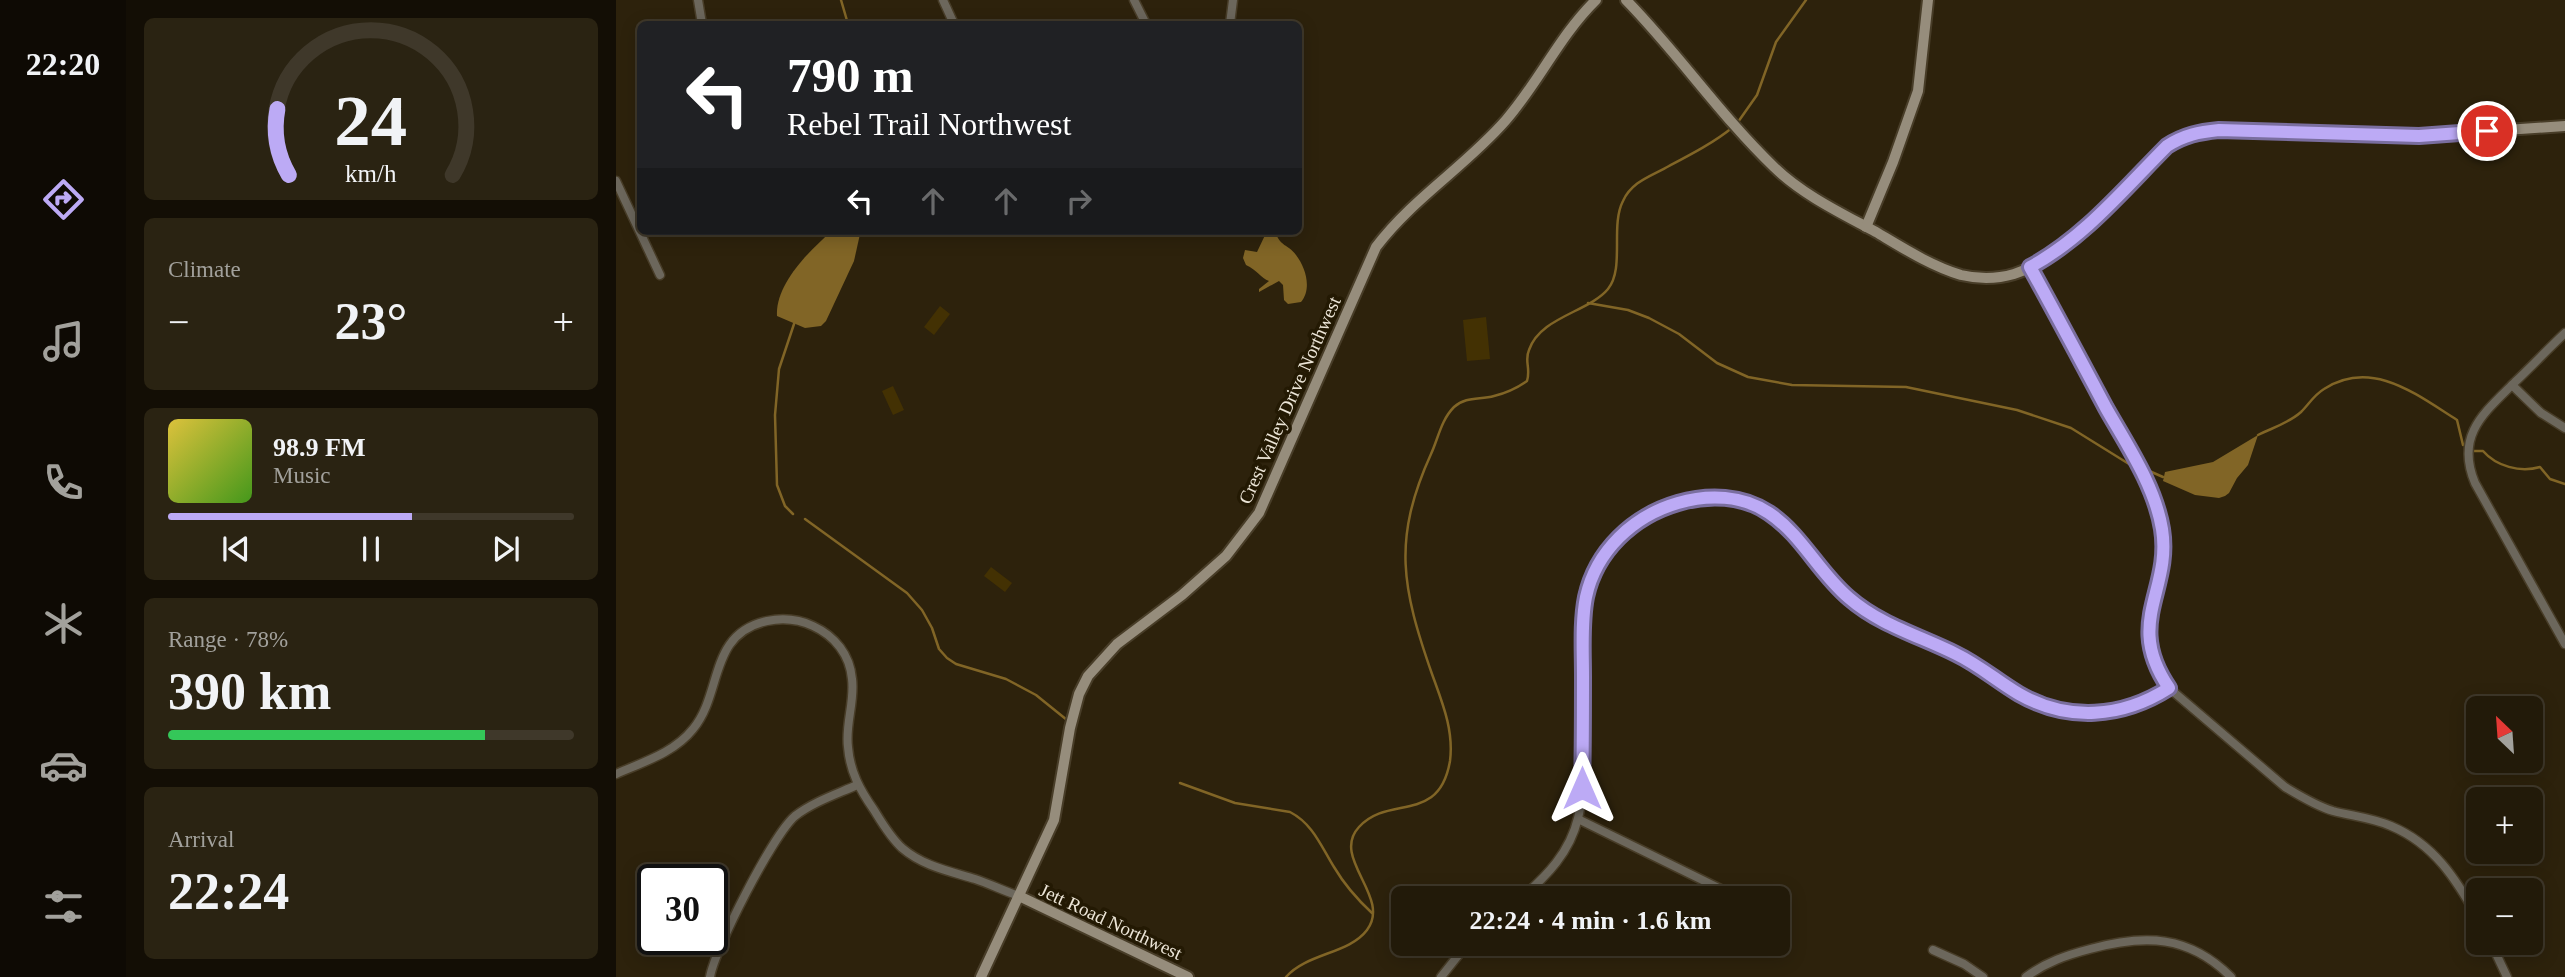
<!DOCTYPE html>
<meta charset="utf-8">
<style>
:root{--surface:#221a09;--page:#2a2312;--text:#f1f3f6;--muted:#a2a19c;--line:#3f382a;--accent:#bcaaf5}
body{margin:0;font-family:Georgia,serif;background:var(--page);color:var(--text);height:100vh;display:flex;flex-direction:column;font-size:26px;white-space:nowrap}
*{box-sizing:border-box;margin:0}
p{font-size:23px;color:var(--muted)}
.icon{flex:none;width:38px;height:38px;fill:none;stroke:currentColor;stroke-width:2;stroke-linecap:round;stroke-linejoin:round}
.map{position:relative;flex:1;overflow:hidden}
.details{display:flex;flex-direction:column;gap:18px;padding:18px;background:#130e05;width:490px}
.details>*{flex:none}
.banner{position:absolute;left:21px;top:21px;width:665px;height:214px;border-radius:10px;box-shadow:0 4px 18px #0003,0 0 0 2px var(--line);background:#202124;color:#fff;overflow:hidden}
.needle{width:46px;rotate:335deg}
.controls{position:absolute;left:1850px;top:696px;display:grid;gap:14px}
.controls a{display:grid;place-items:center;width:77px;height:77px;border-radius:10px;background:var(--surface);box-shadow:0 4px 18px #0003,0 0 0 2px var(--line);font-size:35px}
.speed{position:absolute;left:21px;top:864px;display:flex;gap:14px;font-size:35px;font-weight:700;text-align:center}
.speed>*{display:grid;place-content:center;width:91px;height:91px;border-radius:50%;background:var(--surface);box-shadow:0 4px 18px #0003,0 0 0 2px var(--line);line-height:1}
.speed .limit{border:4px solid #111;border-radius:10px;background:#fff;color:#111}
.pin{position:absolute;display:grid;place-items:center;width:60px;height:60px;color:#fff;margin:-30px;border:4px solid #fff;border-radius:50%;box-shadow:0 2px 7px #0007}
.me{position:absolute;width:77px;margin:-38px;rotate:0deg;stroke-linejoin:round;filter:drop-shadow(0 0 5px #0008)}
.turn{display:flex;align-items:center;gap:24px;height:147px;padding:0 35px;font-size:32px}
.turn .icon{width:91px;height:91px;stroke-width:2.5}
.turn b{display:block;font-size:49px;line-height:60px}
.lanes{display:flex;align-items:center;height:66px;padding:0 35px;background:#0003;justify-content:center;gap:35px;direction:ltr}
.lanes .off{opacity:.35}
.big{font-size:52px;font-weight:700;line-height:1.1}
.details .card{flex:1;display:flex;flex-direction:column;justify-content:center;gap:10px;min-width:0;padding:0 24px;border-radius:10px;background:var(--page)}
.details .dial{align-items:center;gap:0}
.dial svg{height:182px;overflow:visible;fill:none;stroke:var(--line);stroke-width:7;stroke-linecap:round;text-anchor:middle}
.dial text{fill:var(--text);stroke:none}
.song{display:flex;align-items:center;gap:21px}
.cover{width:84px;height:84px;border-radius:10px;background:linear-gradient(135deg,hsl(50 70% 55%),hsl(100 70% 35%))}
.played{height:7px;border-radius:4px;background:linear-gradient(90deg,var(--accent) 60%,var(--line) 60%)}
.keys{display:flex;justify-content:space-around;direction:ltr}
.heat{display:flex;justify-content:space-between;align-items:center;font-size:38px;direction:ltr}
.charge{height:10px;border-radius:5px;background:linear-gradient(90deg,#34c759 78%,var(--line) 0)}
.trip{position:absolute;left:775px;top:886px;width:399px;height:70px;border-radius:10px;background:var(--surface);box-shadow:0 4px 18px #0003,0 0 0 2px var(--line);font-weight:700;line-height:70px;text-align:center}
main{display:flex;flex:1;min-height:0}
.tabs{display:flex;flex-direction:column;width:126px;justify-content:space-around;align-items:center;background:#0e0a04;color:var(--muted)}
.tabs .icon{width:49px;height:49px}
.tabs .current{color:var(--accent)}
.tabs b{font-size:32px;color:var(--text)}
.map>svg:first-child{display:block}
.green{fill:#433103}
.water{fill:#816526}
.lines{fill:none;stroke-linecap:round;stroke-linejoin:round}
.stream{stroke:#816526;stroke-width:2.5}
.street-casing{stroke:#483d28;stroke-width:11}
.secondary-casing{stroke:#483d28;stroke-width:14}
.street{stroke:#6c675c;stroke-width:8}
.secondary{stroke:#968d7c;stroke-width:10}
.route-casing{stroke:#7a6e9f;stroke-width:18}
.route{stroke:#bcaaf5;stroke-width:12}
.labels{text-anchor:middle;stroke-width:7;stroke-linejoin:round;paint-order:stroke}
.street-label{font-size:19px;fill:#ece5d7;stroke:#231903}
</style>
<main>
<nav class="tabs">
<b>22:20</b>
<svg class="icon current" aria-label="directions" viewBox="0 0 24 24"><path d="M12 3l9 9-9 9-9-9zM9 14v-3h6M13 9l2 2-2 2"/></svg>
<svg class="icon" aria-label="music" viewBox="0 0 24 24"><path d="M9 18V5l10-2v13"/><circle cx="6" cy="18" r="3"/><circle cx="16" cy="16" r="3"/></svg>
<svg class="icon" aria-label="phone" viewBox="0 0 24 24"><path d="M5 4h4l2 5-3 2q2 4 5 5l2-3 5 2v4C11 20 4 13 5 4z"/></svg>
<svg class="icon" aria-label="climate" viewBox="0 0 24 24"><path d="M12 3v18M4 7l16 10M4 17L20 7"/></svg>
<svg class="icon" aria-label="car" viewBox="0 0 24 24"><path d="M5 17H2v-5l4-1 3-4h7l3 4 3 1v5h-3M9 17h6M6 11h13"/><circle cx="7" cy="17" r="2"/><circle cx="17" cy="17" r="2"/></svg>
<svg class="icon" aria-label="filters" viewBox="0 0 24 24"><path d="M4 7h16M4 17h16"/><circle cx="9" cy="7" r="2"/><circle cx="15" cy="17" r="2"/></svg>
</nav>
<section class="details">
<div class="card dial"><svg viewBox="0 0 100 80">
<path d="M14 69A42 42 0 1 1 86 69"/>
<path d="M14 69A42 42 0 0 1 9 40" stroke="#bcaaf5"/>
<text x="50" y="56" font-size="32" font-weight="700">24</text>
<text x="50" y="72" font-size="11">km/h</text>
</svg></div>
<div class="card"><p>Climate</p>
<div class="heat"><a>−</a><b class="big">23°</b><a>+</a></div>
</div>
<div class="card">
<div class="song"><i class="cover"></i><div><b>98.9 FM</b><p>Music</p></div></div>
<div class="played"></div>
<div class="keys"><svg class="icon" aria-label="previous" viewBox="0 0 24 24"><path d="M18 5L8 12l10 7zM5 5v14"/></svg><svg class="icon" aria-label="pause" viewBox="0 0 24 24"><path d="M8 5v14M16 5v14"/></svg><svg class="icon" aria-label="next" viewBox="0 0 24 24"><path d="M6 5l10 7-10 7zM19 5v14"/></svg></div>
</div>
<div class="card"><p>Range · 78%</p><b class="big">390 km</b><div class="charge"></div></div>
<div class="card"><p>Arrival</p><b class="big">22:24</b></div>
</section>
<div class="map">
<svg width="1949" height="977" viewBox="0 0 1949 977">
<rect width="100%" height="100%" fill="#2d220c"/>
<g class="green">
<path d="M324 306 334 314 318 335 308 327Z"/>
<path d="M870 317 874 359 851 361 847 320Z"/>
<path d="M277 386 288 410 277 415 266 391Z"/>
<path d="M375 567 396 583 389 592 368 576Z"/>
</g>
<g class="water">
<path d="M216 231H242L244 234 238 261 210 321 205 326 189 328 161 316C159 284 194 250 216 231Z"/>
<path d="M651 231H659C664 247 672 244 680 255 690 268 696 289 685 302L672 304 668 300 667 285 663 281 643 292V289L653 281C645 278 641 270 630 265L627 258 629 250 641 252Z"/>
<path d="M1642 435 1632 465 1621 478 1613 493 1609 496 1603 498 1579 495 1547 481 1549 472 1597 462Z"/>
</g>
<g class="lines">
<g class="stream">
<path d="M225 0 232 24"/>
<path d="M1122 122 1141 95 1160 42 1190 0"/>
<path d="M972 303 1012 310 1033 318 1063 334 1101 363 1132 377 1176 385 1290 387 1401 410 1455 428 1513 464"/>
<path d="M1642 435C1656 428 1673 423 1685 412 1693 404 1698 395 1708 389 1756 358 1801 395 1841 420L1847 445"/>
<path d="M1857 451H1867C1880 466 1904 473 1924 467L1934 479 1949 484"/>
<path d="M1531 470 1547 477"/>
<path d="M177 514 169 506 161 485 159 415 163 369 178 324"/>
<path d="M189 519 291 593 306 610 316 628 323 649 331 658 340 664 390 679 420 695 451 720"/>
<path d="M564 783 619 803 674 812C697 824 705 846 718 867 728 884 742 900 756 913"/>
<path d="M670 977C691 953 733 954 751 930 776 897 714 858 743 827 773 794 823 825 834 761 838 730 826 702 816 674 786 588 776 540 815 454 822 439 825 420 838 407 850 396 864 400 878 396 890 393 901 388 911 381 915 368 908 361 913 350 924 317 973 312 992 289 1009 268 994 226 1007 201 1016 181 1036 176 1053 166 1074 155 1099 142 1117 127"/>
</g>
<g class="street-casing">
<g id="street">
<path d="M82 0 86 24"/>
<path d="M327 0 338 24"/>
<path d="M518 0 530 24"/>
<path d="M614 24 617 0"/>
<path d="M0 181 44 275"/>
<path d="M1414 267C1440 316 1466 364 1493 413 1512 447 1540 490 1546 529 1556 591 1508 622 1553 688L1669 787C1684 796 1700 806 1717 811 1736 816 1757 818 1775 826 1818 844 1840 879 1862 918"/>
<path d="M1949 333C1932 349 1916 366 1899 382 1868 413 1839 435 1859 483L1949 644"/>
<path d="M1896 385 1925 413 1949 428"/>
<path d="M0 774C27 762 58 753 77 729 107 693 92 634 151 621 166 618 182 619 197 626 219 636 234 655 236 679 239 702 229 724 232 747 234 772 244 790 258 810 266 823 274 837 286 848 307 866 333 871 359 879 374 884 388 891 403 896"/>
<path d="M962 819 1121 897"/>
<path d="M905 898C931 876 954 852 962 818 968 795 966 772 967 749 967 717 967 685 967 654 968 590 973 549 1033 515 1058 501 1087 494 1115 498 1172 508 1193 564 1233 598 1265 626 1304 636 1341 654 1363 665 1382 682 1403 694 1453 721 1506 718 1553 688"/>
<path d="M1875 943 1891 977"/>
<path d="M1317 950 1348 964 1367 977"/>
<path d="M94 977C99 948 157 835 179 816 197 802 221 794 241 785"/>
<path d="M825 977 852 943"/>
<path d="M1410 977C1430 962 1451 955 1474 949 1529 934 1573 935 1615 977"/>
</g>
</g>
<g class="secondary-casing">
<g id="secondary">
<path d="M1010 0C1062 53 1104 115 1158 167 1187 195 1225 213 1260 232 1287 248 1315 266 1345 275 1362 279 1381 279 1398 274 1455 256 1509 188 1551 146 1568 135 1583 132 1603 130L1803 136 1949 126"/>
<path d="M1250 227 1277 162 1302 91 1312 0"/>
<path d="M403 896 572 977"/>
<path d="M365 977 438 820 454 728 463 694 472 676 501 644 566 595 610 556 643 513 760 247C797 198 850 166 890 120 923 82 944 35 980 0"/>
</g>
</g>
<use href="#street" class="street"/>
<use href="#secondary" class="secondary"/>
</g>
<g class="lines">
<g class="route-casing">
<path id="route" d="M966 788C967 750 967 713 967 676 967 650 965 622 970 597 980 551 1017 516 1062 503 1092 494 1127 495 1153 513 1186 535 1203 573 1233 598 1264 625 1304 636 1340 654 1363 665 1381 681 1403 694 1452 722 1506 718 1553 688 1508 622 1556 591 1546 529 1539 486 1511 445 1490 408 1465 361 1440 314 1414 267 1468 238 1508 189 1551 146 1568 135 1583 132 1603 130L1803 136 1871 131"/>
</g>
<use href="#route" class="route"/>
</g>
<g class="labels">
<g class="street-label">
<text transform="translate(673 400) rotate(-66)" y="7">Crest Valley Drive Northwest</text>
<text transform="translate(495 921) rotate(25)" y="7">Jett Road Northwest</text>
</g>
</g>
</svg>
<div class="controls">
<a><svg class="needle" viewBox="-14 -14 28 28"><path d="M0-13l5 13h-10z" fill="#e53935"/><path d="M0 13l5-13h-10z" fill="#a2a19c"/></svg></a>
<a>+</a>
<a>−</a>
</div>
<div class="speed"><div class="limit">30</div></div>
<div class="pin" style="left:1871px;top:131px;background:#d93025"><svg class="icon" aria-label="arrive" viewBox="0 0 24 24"><path d="M6 21V4h12l-3 4 3 4H6"/></svg></div>
<svg class="me" style="left:966px;top:788px" viewBox="-20 -20 40 40"><path d="M0-17L14 15 0 8-14 15z" fill="#bcaaf5" stroke="#fff" stroke-width="4"/></svg>
<div class="trip">22:24 · 4 min · 1.6 km</div>
<div class="banner">
<div class="turn"><svg class="icon" aria-label="left" viewBox="0 0 24 24"><path d="M17 20v-9H6M10 6l-5 5 5 5"/></svg><div><b>790 m</b>Rebel Trail Northwest</div></div>
<div class="lanes"><svg class="icon" aria-label="left" viewBox="0 0 24 24"><path d="M17 20v-9H6M10 6l-5 5 5 5"/></svg><svg class="icon off" aria-label="ahead" viewBox="0 0 24 24"><path d="M12 20V5M6 11l6-6 6 6"/></svg><svg class="icon off" aria-label="ahead" viewBox="0 0 24 24"><path d="M12 20V5M6 11l6-6 6 6"/></svg><svg class="icon off" aria-label="right" viewBox="0 0 24 24"><path d="M7 20v-9h11M14 6l5 5-5 5"/></svg></div>
</div>
</div>
</main>
